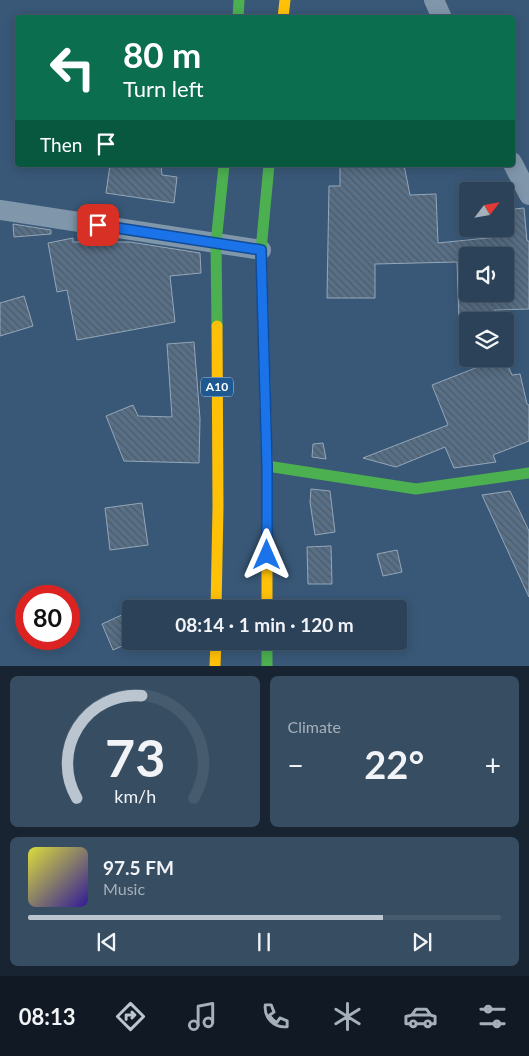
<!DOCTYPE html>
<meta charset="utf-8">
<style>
:root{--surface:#2b4259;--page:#374d62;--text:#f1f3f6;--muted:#a6b0ba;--line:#475b6f;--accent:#bac5cf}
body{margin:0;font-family:Lato,sans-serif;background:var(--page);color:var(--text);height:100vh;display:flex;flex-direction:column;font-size:19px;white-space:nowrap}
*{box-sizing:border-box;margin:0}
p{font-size:16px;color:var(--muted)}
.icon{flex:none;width:28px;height:28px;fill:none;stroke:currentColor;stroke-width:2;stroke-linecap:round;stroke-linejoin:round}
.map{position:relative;height:666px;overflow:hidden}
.panel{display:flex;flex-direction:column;gap:10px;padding:10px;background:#182431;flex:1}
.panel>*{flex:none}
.top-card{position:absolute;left:15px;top:15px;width:500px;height:152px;border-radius:5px;box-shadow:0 2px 12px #0003,0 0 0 1px var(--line);background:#0b6e4f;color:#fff;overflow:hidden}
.needle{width:32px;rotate:59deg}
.buttons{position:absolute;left:459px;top:182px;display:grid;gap:10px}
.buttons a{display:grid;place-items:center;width:55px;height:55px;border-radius:5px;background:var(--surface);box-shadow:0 2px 12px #0003,0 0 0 1px var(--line);font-size:25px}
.speed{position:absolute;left:15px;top:585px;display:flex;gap:10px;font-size:25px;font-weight:700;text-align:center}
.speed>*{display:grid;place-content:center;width:65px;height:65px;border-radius:50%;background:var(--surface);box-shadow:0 2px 12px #0003,0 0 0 1px var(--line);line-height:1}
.speed .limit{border:8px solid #d22;background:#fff;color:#111}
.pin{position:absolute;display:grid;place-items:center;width:42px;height:42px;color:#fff;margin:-21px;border-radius:10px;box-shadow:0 2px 8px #0006}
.me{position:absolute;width:55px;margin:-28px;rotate:0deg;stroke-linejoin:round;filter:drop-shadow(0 0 4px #0008)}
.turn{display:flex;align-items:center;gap:18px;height:105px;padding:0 25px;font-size:22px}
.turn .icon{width:65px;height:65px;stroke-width:2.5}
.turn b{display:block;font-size:35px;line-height:42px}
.then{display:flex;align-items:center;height:48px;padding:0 25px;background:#0003;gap:10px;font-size:19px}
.big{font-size:38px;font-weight:700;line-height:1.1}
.panel .tile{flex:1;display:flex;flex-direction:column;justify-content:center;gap:8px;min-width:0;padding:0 18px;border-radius:8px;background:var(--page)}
.panel .dial{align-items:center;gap:0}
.dial svg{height:130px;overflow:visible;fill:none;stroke:var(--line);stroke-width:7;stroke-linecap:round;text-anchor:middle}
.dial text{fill:var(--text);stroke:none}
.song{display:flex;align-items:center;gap:15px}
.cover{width:60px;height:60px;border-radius:8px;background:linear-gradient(135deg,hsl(60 70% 55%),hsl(250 70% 35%))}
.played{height:5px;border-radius:2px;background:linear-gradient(90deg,var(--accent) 75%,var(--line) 75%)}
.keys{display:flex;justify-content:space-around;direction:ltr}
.heat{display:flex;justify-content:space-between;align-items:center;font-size:28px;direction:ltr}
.panel .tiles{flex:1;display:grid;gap:10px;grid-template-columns:1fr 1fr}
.tile:last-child{grid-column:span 2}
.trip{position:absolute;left:122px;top:600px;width:285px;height:50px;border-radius:5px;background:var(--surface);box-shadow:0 2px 12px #0003,0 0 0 1px var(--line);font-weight:700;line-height:50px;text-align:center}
.tab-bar{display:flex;height:80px;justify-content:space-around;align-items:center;background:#111a24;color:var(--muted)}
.tab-bar .icon{width:35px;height:35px}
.tab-bar .active{color:var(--accent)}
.tab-bar b{font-size:22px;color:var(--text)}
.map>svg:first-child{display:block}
.building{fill:url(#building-back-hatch);stroke:#95a7b8;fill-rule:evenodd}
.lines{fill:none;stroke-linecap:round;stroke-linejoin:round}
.street{stroke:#8096aa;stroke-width:20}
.fast{stroke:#4caf50;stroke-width:11}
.slow{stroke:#ffc107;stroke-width:11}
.route-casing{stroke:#114b97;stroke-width:12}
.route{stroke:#1a73e8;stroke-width:9}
.labels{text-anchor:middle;stroke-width:5;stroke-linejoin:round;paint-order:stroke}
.shield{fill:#1e5992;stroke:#bccdde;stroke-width:1}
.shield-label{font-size:12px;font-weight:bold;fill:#fff}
</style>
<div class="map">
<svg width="529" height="666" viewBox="0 0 529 666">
<defs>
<pattern id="building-back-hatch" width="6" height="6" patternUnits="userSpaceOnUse" patternTransform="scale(1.25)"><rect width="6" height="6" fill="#577088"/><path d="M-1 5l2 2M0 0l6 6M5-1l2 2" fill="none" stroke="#505a64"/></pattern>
</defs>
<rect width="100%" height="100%" fill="#395877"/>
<g class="building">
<path d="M110 165H161L162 175 177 177 174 203 106 193Z"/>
<path d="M340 165H404L410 195 436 194 438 243 507 236 505 210 524 208 527 241H529V309L495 310 496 321H468V342L459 322 457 262 375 264V298H327L329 186H340ZM468 256H505V294H468Z"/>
<path d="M13 224 51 230V234L14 237Z"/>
<path d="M73 238V242H130L200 253 201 273 170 276 175 322 77 340 67 290 57 292 48 243Z"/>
<path d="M24 296 33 326 0 336V303Z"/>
<path d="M194 342 200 419 199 463 124 461 106 416 133 405 138 416 172 417 167 344Z"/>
<path d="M475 359H505L512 375 520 374 527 404 529 405V441L493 455 496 462 454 468 445 447 396 467 363 458 448 425 432 385 478 367Z"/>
<path d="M323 443 326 459 312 457 313 444Z"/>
<path d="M311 489 330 491 335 532 315 535 310 502Z"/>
<path d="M510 491 529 531V597L482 495Z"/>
<path d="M142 503 148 545 110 550 105 508Z"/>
<path d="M331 546 332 584H308L307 547Z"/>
<path d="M397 550 402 572 383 576 377 554Z"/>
<path d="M126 613 131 626V642L113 650 102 624Z"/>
</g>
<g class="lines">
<g class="street">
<path d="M434 0 442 18"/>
<path d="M512 162 529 195"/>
<path d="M0 210 261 250"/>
</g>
<g class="fast">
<path d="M238 18 239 0"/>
<path d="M262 282 261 250 269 165"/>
<path d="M217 326 216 243 224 165"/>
<path d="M267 466 416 489 529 473"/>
<path d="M267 641V666"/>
</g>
<g class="slow">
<path d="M283 18 285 0"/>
<path d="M262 282 267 466V609"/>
<path d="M216 609 218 507 217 326"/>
<path d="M215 666 216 641"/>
</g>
</g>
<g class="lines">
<g class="route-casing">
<path id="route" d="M98 225 261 250 267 466V555"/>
</g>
<use href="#route" class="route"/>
</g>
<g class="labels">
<rect class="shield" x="201" y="377.5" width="32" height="19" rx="4"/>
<g class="shield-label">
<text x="217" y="391">A10</text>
</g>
</g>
</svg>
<div class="buttons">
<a><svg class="needle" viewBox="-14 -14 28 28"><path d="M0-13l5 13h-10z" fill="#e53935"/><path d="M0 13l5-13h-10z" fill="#a6b0ba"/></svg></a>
<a><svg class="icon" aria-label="sound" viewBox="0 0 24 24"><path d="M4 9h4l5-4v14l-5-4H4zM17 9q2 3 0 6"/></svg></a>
<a><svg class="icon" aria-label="layers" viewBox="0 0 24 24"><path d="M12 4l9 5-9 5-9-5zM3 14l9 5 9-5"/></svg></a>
</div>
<div class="speed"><div class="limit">80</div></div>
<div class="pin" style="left:98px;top:225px;background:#d93025"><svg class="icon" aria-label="arrive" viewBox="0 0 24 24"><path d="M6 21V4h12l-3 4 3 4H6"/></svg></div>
<svg class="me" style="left:267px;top:555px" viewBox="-20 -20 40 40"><path d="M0-17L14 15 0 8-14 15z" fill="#1a73e8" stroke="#fff" stroke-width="4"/></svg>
<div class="trip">08:14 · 1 min · 120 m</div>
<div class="top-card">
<div class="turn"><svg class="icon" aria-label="left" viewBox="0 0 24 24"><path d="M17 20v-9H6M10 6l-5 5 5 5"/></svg><div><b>80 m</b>Turn left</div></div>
<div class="then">Then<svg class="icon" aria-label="arrive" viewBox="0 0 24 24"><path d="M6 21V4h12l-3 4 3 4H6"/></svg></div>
</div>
</div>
<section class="panel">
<div class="tiles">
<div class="tile dial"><svg viewBox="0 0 100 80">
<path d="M14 69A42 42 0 1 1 86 69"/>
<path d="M14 69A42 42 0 0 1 54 6" stroke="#bac5cf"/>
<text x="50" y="56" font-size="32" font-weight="700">73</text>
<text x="50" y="72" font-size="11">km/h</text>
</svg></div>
<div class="tile"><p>Climate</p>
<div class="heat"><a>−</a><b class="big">22°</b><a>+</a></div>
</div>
<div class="tile">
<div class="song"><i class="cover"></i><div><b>97.5 FM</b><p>Music</p></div></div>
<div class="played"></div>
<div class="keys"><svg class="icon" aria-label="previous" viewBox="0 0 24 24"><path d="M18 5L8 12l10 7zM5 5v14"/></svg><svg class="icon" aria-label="pause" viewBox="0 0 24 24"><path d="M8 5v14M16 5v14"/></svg><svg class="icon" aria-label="next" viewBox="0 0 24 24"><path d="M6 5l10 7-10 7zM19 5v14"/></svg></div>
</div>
</div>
</section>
<nav class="tab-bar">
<b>08:13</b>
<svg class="icon active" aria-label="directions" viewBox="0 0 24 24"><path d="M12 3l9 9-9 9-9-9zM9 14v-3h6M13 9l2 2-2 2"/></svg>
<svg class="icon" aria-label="music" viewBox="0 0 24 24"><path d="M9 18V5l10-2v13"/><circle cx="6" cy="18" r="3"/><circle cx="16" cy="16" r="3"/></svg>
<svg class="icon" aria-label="phone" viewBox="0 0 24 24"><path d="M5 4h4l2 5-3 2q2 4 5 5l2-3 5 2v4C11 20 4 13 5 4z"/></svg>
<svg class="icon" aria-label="climate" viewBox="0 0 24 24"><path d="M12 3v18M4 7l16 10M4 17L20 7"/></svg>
<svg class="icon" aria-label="car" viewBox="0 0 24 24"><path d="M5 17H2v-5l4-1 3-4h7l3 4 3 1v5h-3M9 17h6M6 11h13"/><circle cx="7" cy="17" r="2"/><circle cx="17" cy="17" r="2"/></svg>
<svg class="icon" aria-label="filters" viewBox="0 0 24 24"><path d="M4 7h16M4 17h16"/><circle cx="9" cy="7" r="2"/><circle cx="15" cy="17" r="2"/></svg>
</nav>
